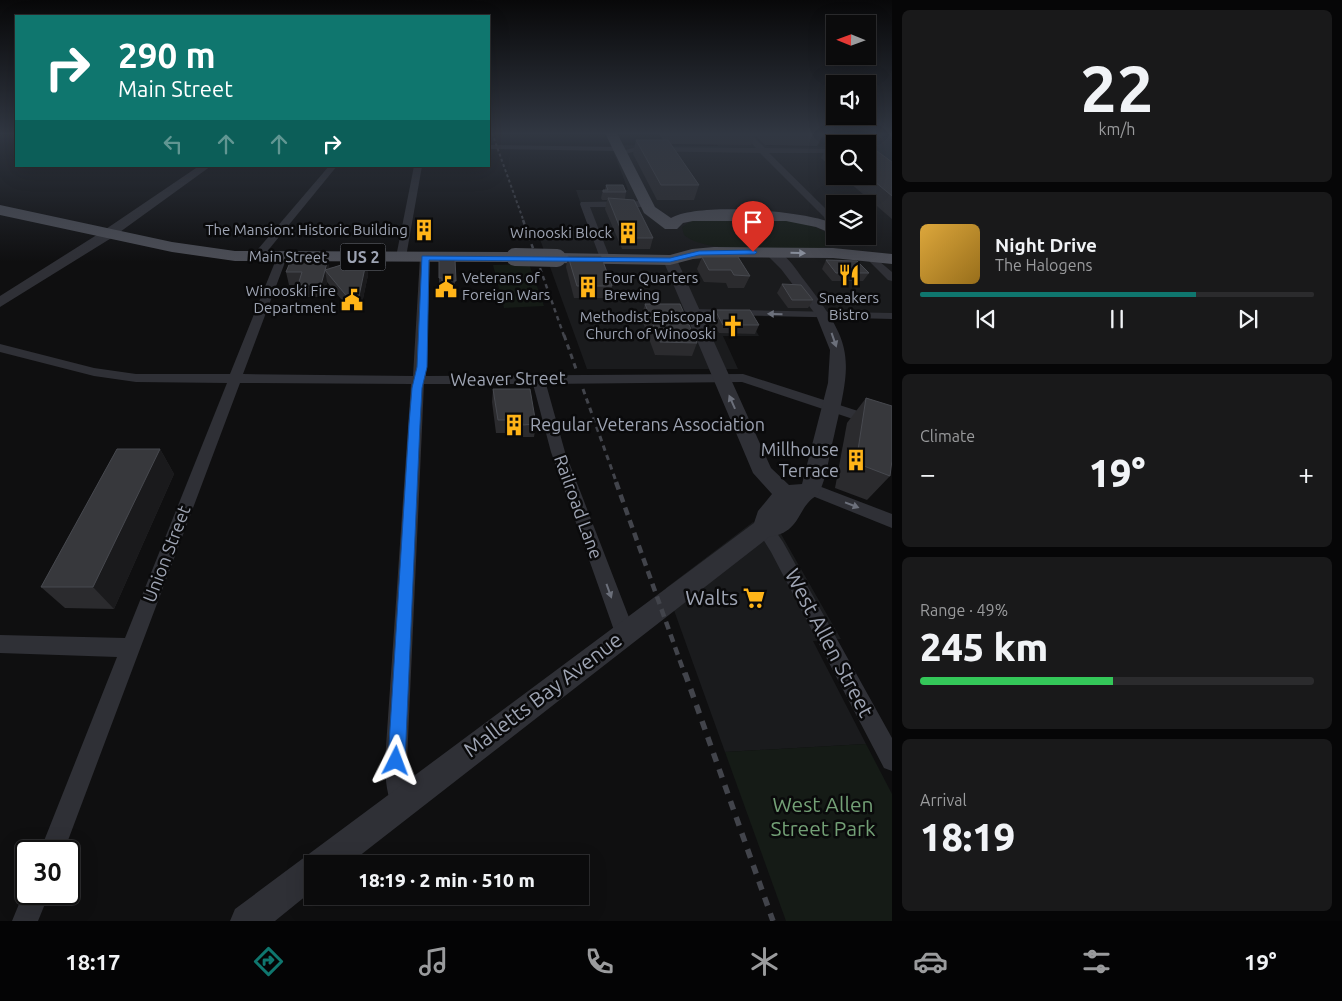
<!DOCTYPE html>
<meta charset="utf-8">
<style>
:root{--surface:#0b0b0c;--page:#19191a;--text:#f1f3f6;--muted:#9a9b9d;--line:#2b2b2d;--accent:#0f766e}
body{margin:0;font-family:Ubuntu,sans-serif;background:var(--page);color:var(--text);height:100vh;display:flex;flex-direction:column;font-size:19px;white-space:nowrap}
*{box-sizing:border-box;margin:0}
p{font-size:16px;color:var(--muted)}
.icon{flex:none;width:28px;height:28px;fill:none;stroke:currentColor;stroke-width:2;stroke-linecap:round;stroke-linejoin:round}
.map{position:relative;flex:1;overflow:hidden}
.details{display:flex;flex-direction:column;gap:10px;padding:10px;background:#060607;width:450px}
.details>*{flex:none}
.hud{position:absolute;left:15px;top:15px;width:475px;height:152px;border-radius:0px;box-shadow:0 5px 20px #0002,0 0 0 1px var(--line);background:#0f766e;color:#fff;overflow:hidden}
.needle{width:32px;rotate:271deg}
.controls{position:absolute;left:826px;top:15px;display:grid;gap:10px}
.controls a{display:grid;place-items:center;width:50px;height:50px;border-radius:0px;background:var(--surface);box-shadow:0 5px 20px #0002,0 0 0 1px var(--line);font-size:25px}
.speed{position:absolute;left:15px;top:840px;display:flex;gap:10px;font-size:25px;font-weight:700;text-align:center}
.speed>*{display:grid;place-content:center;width:65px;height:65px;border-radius:50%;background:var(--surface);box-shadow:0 5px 20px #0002,0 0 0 1px var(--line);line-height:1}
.speed .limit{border:2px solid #111;border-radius:8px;background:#fff;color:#111}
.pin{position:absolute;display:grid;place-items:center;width:42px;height:42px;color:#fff;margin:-51px -21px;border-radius:50% 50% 50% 0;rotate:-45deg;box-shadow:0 0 5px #0007}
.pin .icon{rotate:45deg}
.me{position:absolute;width:55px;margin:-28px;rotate:3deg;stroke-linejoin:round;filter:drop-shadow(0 0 4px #0008)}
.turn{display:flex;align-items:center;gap:18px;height:105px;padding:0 20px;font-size:22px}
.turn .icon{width:65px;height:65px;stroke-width:2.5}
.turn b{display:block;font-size:35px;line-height:42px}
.lanes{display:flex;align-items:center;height:48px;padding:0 20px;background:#0003;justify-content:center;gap:25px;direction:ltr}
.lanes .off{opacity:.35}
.big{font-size:38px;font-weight:800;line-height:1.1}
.details .tile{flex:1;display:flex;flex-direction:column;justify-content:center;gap:8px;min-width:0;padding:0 18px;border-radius:8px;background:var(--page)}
.details .dial{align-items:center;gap:0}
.dial b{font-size:65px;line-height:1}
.song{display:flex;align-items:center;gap:15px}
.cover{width:60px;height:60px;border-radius:8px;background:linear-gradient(135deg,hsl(40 70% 55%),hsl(40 70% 35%))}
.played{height:5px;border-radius:2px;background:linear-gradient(90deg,var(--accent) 70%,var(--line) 70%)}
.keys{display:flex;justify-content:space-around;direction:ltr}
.heat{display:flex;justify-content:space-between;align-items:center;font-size:28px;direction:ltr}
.charge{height:8px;border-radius:4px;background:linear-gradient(90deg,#34c759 49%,var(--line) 0)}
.trip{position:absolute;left:304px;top:855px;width:285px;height:50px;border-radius:0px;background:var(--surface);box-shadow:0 5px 20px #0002,0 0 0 1px var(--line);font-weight:800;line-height:50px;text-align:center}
.tab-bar{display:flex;height:80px;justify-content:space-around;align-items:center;background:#040405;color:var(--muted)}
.tab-bar .icon{width:35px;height:35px}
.tab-bar .selected{color:var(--accent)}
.tab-bar b{font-size:22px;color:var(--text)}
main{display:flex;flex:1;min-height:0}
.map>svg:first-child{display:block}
.built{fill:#1a1b1d;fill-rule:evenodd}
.green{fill:#151b16}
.water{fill:#242d34}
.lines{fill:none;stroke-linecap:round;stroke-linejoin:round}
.minor{fill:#2f3036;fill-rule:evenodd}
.tertiary{fill:#2f3036;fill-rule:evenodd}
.primary{fill:#4b4d55;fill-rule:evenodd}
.rail-far4{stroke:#42444b;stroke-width:2;stroke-dasharray:3 2.5;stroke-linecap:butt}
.rail-far3{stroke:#42444b;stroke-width:2.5;stroke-dasharray:4.5 4;stroke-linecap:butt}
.rail-far2{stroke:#42444b;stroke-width:3;stroke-dasharray:5.5 4.5;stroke-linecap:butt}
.rail-far1{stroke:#42444b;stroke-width:4.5;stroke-dasharray:8 5.5;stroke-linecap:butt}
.rail{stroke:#42444b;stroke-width:5.5;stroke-dasharray:9 8;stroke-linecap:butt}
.primary-bridge{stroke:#4b4d55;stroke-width:18}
.wall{fill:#2b2b2e}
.shaded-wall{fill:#1a1a1c}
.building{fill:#37383c;stroke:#47494f}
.oneway{fill:#8d93a0}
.oneway2{fill:#6c707b}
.route{fill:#1a73e8;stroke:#114b97}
.labels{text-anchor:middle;stroke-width:5;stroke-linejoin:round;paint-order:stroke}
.far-poi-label{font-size:15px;fill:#9ea4b3;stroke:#0a0a0b;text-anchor:end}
.far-street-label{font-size:15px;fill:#9ea4b3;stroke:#0a0a0b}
.shield{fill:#0a0a0b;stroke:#727681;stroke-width:1}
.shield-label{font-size:16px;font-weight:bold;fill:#9ea4b3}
.street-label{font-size:18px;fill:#9ea4b3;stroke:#0a0a0b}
.poi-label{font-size:18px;fill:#9ea4b3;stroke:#0a0a0b;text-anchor:start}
.near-poi-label{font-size:21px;fill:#9ea4b3;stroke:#0a0a0b;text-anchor:end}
.near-street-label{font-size:21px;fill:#9ea4b3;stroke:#0a0a0b}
.near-park-label{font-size:21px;fill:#73a076;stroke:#0a0a0b}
</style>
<main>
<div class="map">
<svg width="892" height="921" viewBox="0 0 892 921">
<rect width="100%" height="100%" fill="#0f0f10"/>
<g class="built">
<path d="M753 133 767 146 835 147V176H868L892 181V318L748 316 759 336H723L738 369H587L537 231H590L576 190H628L611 145 718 146 715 141ZM835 204H868V236H835Z"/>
<path d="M753 522 781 534 841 639 813 641 866 744 725 752 666 588Z"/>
</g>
<g class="green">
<path d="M693 220C727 220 815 210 835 242L830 246 818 248C786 248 708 255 684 235L682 227Z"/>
<path d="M529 264 544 306 504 308 493 265Z"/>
<path d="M866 744 892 794V921H786L725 752Z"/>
</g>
<path class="water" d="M827 133H892V181L868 161V144H842L836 137Z"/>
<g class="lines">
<g class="minor">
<path d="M742 133H750L765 148 834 149V153H769L831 214 834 229H828L824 217 760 153 637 151 621 155 617 153 619 151 489 149V145L619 147H622V151L637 147 756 148Z"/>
<path d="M329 166H337L261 259H253V255Z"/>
<path d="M414 166H422L406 257 401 260 396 257Z"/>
<path d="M581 202 647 201 651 204 647 207H590L610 258 605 261 600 258 580 204Z"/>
<path d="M282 254 287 257 243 374 413 376 420 257 425 254 430 257 426 376 743 374 892 422V432L742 382 546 384 565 452 635 633 632 639 625 642 618 639 615 633 551 452 533 384H424L407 761C407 777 416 799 410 812L402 816 394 812C387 796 385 779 385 761L411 384 240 383 64 851H40L117 657 0 653V635L125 638 227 383 136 382 94 376 0 352V344L94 368 136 374H230L277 257Z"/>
<path d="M873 256 892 272V281L888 280 869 261 868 259Z"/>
<path d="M692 309 892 313V319L688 314 686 312Z"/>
<path d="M811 483 892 514V528L805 493 803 489 805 485Z"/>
<path d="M764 521 770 523 783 542 892 738V771L884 768 771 552 756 528 758 523Z"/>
<path d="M26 887V894H49L38 921H12Z"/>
</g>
<g class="tertiary">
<path d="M199 166H211L113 237 0 307V296L103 231Z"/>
<path d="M772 249C786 252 796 270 804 280 855 346 852 357 834 436 829 455 827 478 818 495 796 506 803 532 769 537L349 864H312V891L275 921H230L235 909 754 523 758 511 772 494 753 473 663 260 665 257H675L677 260 771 468 789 485 802 484 828 383 830 350 816 315 781 269 765 253Z"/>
</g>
<g class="primary">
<path d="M605 133H617L655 207 671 218C697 202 806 210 835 224V235L816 227 786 221H693L683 223 677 229H665L644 213Z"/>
<path d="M0 205 172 242 235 251 515 252 521 253 523 257 521 261 515 262 235 261 172 252 0 215Z"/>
<path d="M714 247 833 248 892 254V264L833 258 714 257 693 259 670 265 557 263 551 262 549 258 551 254 557 253 670 255 692 249Z"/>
</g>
<path class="rail-far4" d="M492 133 524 222"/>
<path class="rail-far3" d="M523 220 564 336"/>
<g class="rail-far2">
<path d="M564 335 576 369"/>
<path d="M583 389 617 484"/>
</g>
<path class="rail-far1" d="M616 482 685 675"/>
<path class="rail" d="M685 673 773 921"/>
<path class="primary-bridge" d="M515 257 557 258"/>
</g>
<g class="wall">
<path d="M658 133H824L817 146 765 145 755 136 751 145 671 144 699 185 694 200H657L633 154 636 140H663Z"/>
<path d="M828 144H835V170L821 158Z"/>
<path d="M892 162V219L842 176H868Z"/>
<path d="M606 185 626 192 625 199 653 238 650 249H622L605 209 607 200H602L601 198 603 190H605Z"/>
<path d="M568 256 612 286 609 298H574L566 267Z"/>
<path d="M702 257 750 276 744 288H728L726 283 704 282 697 269Z"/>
<path d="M439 259H455V294H442V291H439Z"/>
<path d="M826 260 869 273 863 281H832L822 269Z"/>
<path d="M366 263 368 275 361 308 351 311 327 282 323 297H301L298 285H289L286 272 358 265Z"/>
<path d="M782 284 813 300 808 308H788L777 293Z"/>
<path d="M645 304 697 343 692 356 655 355 641 317Z"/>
<path d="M715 310 759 325 755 334 719 333 711 318Z"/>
<path d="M493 389 536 424 534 437H521L520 433H496L492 402Z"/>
<path d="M866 398 890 476 867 500 835 488 847 423Z"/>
<path d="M160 449 174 474 114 609 65 608 41 587Z"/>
</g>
<g class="shaded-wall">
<path d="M328 259 330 271 325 270 327 282 323 297 321 285Z"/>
<path d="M366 263 368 275 361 308 351 311 349 299Z"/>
<path d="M160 449 174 474 114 609 93 587Z"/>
</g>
<g class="building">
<path d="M636 140H668L699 185H661Z"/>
<path d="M828 144H835V150Z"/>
<path d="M868 145 870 146 892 162V196L868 176Z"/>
<path d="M606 185H623L626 192H603V190H608Z"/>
<path d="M608 198 634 200 653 238H624Z"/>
<path d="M568 256H601L612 286H577Z"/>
<path d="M702 257H738L750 276 734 275 731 270H709Z"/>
<path d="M328 259 321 285H298L302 272H286L291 260Z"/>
<path d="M439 259H455L456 281H442V278H439Z"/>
<path d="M826 260 857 261 869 273H836Z"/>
<path d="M354 261 358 265 366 263 359 296 349 299 325 270Z"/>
<path d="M782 284 801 285 813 300H792Z"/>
<path d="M645 304H680L697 343 660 342Z"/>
<path d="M715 310H750L759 325H723Z"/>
<path d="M493 389H530L536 424 523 425 522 420H498Z"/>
<path d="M866 398 892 406V460L890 476 856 463Z"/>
<path d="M117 449H160L93 587H41Z"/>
</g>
<defs><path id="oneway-solid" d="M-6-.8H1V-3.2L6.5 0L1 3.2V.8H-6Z" transform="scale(1.25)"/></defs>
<use class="oneway" href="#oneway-solid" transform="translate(798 253) rotate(1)"/>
<g class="oneway2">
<use href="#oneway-solid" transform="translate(775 314) rotate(-179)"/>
<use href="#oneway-solid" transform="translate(834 340) rotate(71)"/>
<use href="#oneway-solid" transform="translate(732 402) rotate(-114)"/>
<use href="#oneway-solid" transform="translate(852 505) rotate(21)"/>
<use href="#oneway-solid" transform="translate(609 591) rotate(70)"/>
</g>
<linearGradient id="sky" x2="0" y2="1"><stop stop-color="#080809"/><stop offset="0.51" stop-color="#313742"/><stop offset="1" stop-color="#313742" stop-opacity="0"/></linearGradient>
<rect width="892" height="262" fill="url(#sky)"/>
<path class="route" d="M753 250 757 252 755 254 699 255 670 262 429 260 427 367 422 388 420 424 405 761 402 767 396 769 390 767 388 761 409 424 412 388 417 367 422 256 670 258 699 251Z"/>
<defs>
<g id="building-bare" transform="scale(1.725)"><path d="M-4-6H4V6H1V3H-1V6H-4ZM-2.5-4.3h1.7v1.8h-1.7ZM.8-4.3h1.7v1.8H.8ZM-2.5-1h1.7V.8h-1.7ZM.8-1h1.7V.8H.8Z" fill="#ffb418" stroke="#0a0a0b" stroke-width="2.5" paint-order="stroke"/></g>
<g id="restaurant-bare" transform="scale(1.725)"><path d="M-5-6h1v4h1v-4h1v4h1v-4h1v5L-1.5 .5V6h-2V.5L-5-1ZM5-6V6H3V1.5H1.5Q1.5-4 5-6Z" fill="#ffb418" stroke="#0a0a0b" stroke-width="2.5" paint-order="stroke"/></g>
<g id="civic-bare" transform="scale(1.725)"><path d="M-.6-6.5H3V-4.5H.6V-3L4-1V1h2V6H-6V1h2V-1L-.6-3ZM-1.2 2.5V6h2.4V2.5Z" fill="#ffb418" stroke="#0a0a0b" stroke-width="2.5" paint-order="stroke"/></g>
<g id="church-bare" transform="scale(1.725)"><path d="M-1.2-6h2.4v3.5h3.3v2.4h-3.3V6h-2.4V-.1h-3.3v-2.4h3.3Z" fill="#ffb418" stroke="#0a0a0b" stroke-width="2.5" paint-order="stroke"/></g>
<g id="supermarket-bare" transform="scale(1.725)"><path d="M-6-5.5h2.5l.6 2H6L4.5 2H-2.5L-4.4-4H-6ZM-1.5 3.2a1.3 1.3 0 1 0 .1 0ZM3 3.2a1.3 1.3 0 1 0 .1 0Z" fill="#ffb418" stroke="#0a0a0b" stroke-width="2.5" paint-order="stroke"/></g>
</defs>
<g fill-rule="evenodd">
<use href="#building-bare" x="424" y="230"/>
<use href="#building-bare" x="628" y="233"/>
<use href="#restaurant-bare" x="849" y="275"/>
<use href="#civic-bare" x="446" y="287"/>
<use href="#building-bare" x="588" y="287"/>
<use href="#civic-bare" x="352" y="300"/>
<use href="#church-bare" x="733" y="326"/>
<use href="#building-bare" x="514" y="425"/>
<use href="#building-bare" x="856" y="460"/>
<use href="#supermarket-bare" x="754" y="598"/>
</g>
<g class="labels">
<g class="far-poi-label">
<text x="408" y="235">The Mansion: Historic Building</text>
<text x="612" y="238">Winooski Block</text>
<text x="462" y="283" text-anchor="start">Veterans of<tspan x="462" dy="17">Foreign Wars</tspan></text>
<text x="604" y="283" text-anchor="start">Four Quarters<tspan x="604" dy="17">Brewing</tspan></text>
<text x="336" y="296">Winooski Fire<tspan x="336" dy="17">Department</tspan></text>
<text x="849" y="303" text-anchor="middle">Sneakers<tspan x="849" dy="17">Bistro</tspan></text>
<text x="716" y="322">Methodist Episcopal<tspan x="716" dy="17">Church of Winooski</tspan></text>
</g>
<g class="far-street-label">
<text transform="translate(288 257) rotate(1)" y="5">Main Street</text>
</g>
<rect class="shield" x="340.5" y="243.5" width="45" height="27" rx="4"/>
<g class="shield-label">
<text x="363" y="263">US 2</text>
</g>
<g class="street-label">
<text transform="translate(508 379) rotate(-1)" y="6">Weaver Street</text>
<text transform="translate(578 507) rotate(70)" y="6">Railroad Lane</text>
<text transform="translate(167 554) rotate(-69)" y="6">Union Street</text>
</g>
<g class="poi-label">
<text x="530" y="431">Regular Veterans Association</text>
<text x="839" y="456" text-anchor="end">Millhouse<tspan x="839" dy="21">Terrace</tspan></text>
</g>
<g class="near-poi-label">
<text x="738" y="605">Walts</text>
</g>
<g class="near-street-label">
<text transform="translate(829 643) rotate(62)" y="7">West Allen Street</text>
<text transform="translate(543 695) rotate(-37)" y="7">Malletts Bay Avenue</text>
</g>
<g class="near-park-label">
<text x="823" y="812">West Allen<tspan x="823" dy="24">Street Park</tspan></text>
</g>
</g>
</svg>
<div class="controls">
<a><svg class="needle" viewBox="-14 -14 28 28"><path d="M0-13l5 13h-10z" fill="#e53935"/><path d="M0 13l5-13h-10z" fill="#9a9b9d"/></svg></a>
<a><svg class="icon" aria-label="sound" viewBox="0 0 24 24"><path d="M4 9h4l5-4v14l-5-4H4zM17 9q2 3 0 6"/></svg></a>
<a><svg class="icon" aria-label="search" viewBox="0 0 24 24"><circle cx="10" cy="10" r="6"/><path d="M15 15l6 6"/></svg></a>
<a><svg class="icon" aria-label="layers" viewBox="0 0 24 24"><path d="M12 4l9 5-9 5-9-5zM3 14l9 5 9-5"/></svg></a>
</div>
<div class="speed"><div class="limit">30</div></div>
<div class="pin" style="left:753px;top:252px;background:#d93025"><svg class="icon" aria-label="arrive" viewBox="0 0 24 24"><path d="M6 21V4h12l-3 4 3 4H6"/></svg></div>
<svg class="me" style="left:396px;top:761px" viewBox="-20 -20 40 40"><path d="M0-17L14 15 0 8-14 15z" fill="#1a73e8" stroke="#fff" stroke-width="4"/></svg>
<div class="trip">18:19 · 2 min · 510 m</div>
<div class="hud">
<div class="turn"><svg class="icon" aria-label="right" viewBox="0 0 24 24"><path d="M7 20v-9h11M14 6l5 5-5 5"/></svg><div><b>290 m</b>Main Street</div></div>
<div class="lanes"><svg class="icon off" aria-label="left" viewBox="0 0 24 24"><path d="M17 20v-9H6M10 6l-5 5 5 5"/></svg><svg class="icon off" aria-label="ahead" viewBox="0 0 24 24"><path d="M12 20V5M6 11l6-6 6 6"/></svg><svg class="icon off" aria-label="ahead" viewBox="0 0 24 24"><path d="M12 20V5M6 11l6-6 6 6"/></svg><svg class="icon" aria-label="right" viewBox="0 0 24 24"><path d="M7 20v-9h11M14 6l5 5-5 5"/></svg></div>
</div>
</div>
<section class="details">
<div class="tile dial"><b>22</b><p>km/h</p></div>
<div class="tile">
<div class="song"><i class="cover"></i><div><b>Night Drive</b><p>The Halogens</p></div></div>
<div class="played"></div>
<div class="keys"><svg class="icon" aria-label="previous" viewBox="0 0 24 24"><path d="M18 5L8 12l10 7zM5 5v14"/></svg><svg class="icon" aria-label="pause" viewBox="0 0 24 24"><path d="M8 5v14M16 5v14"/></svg><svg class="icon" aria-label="next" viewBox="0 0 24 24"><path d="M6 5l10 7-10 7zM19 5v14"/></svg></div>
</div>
<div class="tile"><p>Climate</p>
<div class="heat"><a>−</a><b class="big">19°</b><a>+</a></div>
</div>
<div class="tile"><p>Range · 49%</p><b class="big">245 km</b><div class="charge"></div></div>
<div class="tile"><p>Arrival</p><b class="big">18:19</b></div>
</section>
</main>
<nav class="tab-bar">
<b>18:17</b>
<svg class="icon selected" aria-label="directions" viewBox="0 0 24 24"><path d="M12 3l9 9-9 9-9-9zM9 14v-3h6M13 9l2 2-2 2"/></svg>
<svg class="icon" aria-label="music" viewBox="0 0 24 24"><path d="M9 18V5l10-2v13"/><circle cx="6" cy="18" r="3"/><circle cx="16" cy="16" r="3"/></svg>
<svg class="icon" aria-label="phone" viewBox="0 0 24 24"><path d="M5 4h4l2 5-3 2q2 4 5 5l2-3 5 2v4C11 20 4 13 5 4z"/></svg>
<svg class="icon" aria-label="climate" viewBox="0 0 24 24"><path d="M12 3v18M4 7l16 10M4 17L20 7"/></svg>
<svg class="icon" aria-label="car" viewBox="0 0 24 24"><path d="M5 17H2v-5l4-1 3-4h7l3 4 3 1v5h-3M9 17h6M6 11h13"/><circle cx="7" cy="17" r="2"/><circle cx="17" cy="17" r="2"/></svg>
<svg class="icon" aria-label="filters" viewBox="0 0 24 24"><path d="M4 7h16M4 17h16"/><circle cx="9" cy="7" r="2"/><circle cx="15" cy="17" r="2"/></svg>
<b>19°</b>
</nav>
